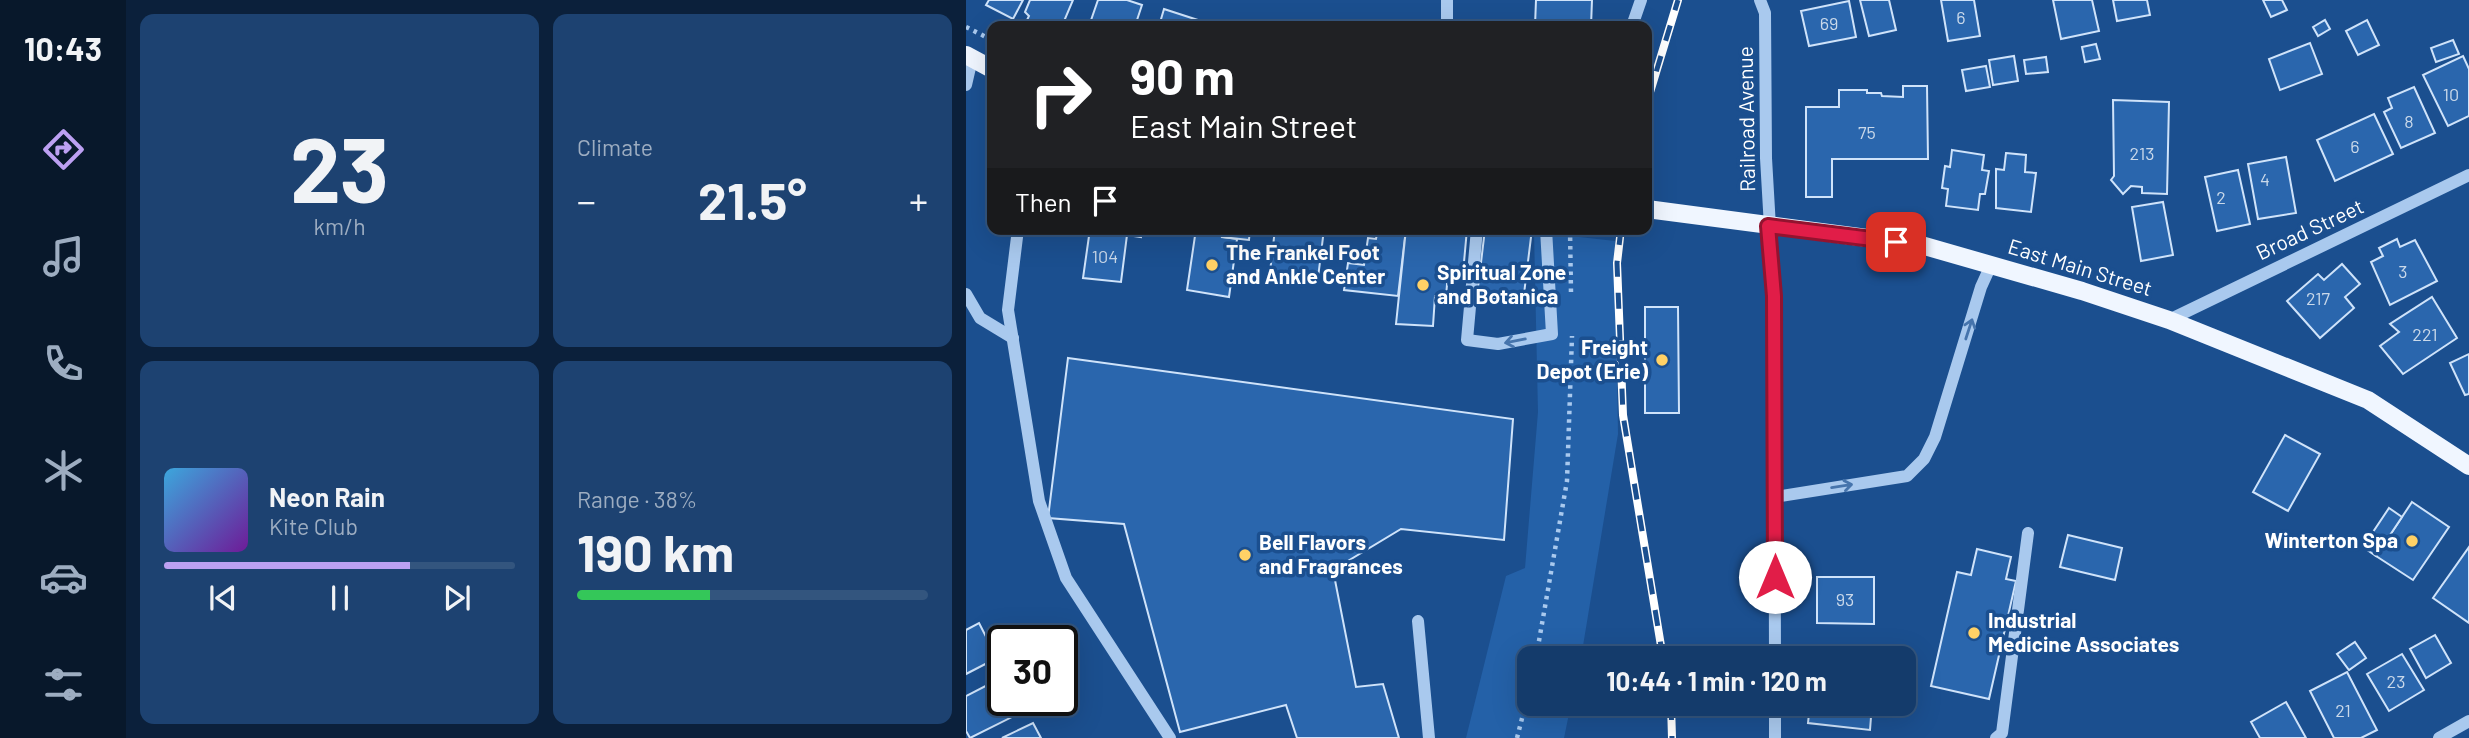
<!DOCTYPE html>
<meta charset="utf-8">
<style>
:root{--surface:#143b6b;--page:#1d4271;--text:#f1f3f6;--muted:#9dadc1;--line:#33557e;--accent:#bca0f2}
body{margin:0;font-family:Barlow,sans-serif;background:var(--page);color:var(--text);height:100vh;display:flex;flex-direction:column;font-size:26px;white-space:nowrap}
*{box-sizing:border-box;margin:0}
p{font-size:23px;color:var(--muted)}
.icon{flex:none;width:38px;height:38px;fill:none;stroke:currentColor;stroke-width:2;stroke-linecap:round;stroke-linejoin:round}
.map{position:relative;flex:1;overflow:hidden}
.sheet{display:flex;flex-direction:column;gap:14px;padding:14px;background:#0b203b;width:840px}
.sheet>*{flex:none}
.top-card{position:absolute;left:21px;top:21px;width:665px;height:214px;border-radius:14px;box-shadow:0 7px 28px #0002,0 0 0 2px var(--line);background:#202124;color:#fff;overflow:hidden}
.speed{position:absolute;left:21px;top:625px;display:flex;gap:14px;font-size:35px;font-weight:700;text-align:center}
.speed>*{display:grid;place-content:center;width:91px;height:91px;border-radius:50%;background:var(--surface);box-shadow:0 7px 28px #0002,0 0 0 2px var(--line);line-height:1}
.speed .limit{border:4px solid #111;border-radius:10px;background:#fff;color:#111}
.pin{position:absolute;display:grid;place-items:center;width:60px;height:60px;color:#fff;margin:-30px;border-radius:14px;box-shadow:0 4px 10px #0006}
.me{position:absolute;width:77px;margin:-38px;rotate:0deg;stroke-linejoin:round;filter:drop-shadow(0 0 5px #0008)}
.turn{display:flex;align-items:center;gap:24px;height:147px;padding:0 28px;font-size:32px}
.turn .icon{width:91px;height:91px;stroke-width:2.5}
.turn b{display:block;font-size:49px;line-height:60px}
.then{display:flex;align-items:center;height:66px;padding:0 28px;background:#0003;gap:14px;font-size:26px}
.big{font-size:52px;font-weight:700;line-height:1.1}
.sheet .card{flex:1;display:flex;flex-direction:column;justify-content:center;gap:10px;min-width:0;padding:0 24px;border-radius:14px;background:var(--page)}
.sheet .dial{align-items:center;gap:0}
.dial b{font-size:91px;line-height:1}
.song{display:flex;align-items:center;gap:21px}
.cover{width:84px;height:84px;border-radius:10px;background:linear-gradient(135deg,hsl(200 70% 55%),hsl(280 70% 35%))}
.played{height:7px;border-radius:4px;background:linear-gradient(90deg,var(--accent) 70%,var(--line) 70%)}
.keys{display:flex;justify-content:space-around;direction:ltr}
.heat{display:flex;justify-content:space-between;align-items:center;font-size:38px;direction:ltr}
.charge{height:10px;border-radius:5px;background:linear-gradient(90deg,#34c759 38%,var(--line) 0)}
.sheet .tiles{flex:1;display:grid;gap:14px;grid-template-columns:repeat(2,1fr)}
.trip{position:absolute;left:551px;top:646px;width:399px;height:70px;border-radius:14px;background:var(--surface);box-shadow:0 7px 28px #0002,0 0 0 2px var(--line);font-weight:700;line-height:70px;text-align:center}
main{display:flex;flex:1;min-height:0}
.menu{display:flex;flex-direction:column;width:126px;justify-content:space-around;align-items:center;background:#08182b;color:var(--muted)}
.menu .icon{width:49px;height:49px}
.menu .selected{color:var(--accent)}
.menu b{font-size:32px;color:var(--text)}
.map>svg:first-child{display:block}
.green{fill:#2461a8}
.building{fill:#2a66ad;stroke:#cfe3fa;stroke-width:2}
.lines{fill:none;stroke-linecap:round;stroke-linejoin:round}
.path{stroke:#a9c9ee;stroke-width:4.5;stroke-dasharray:3.5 5;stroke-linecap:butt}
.minor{stroke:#a9c9ee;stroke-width:12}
.major{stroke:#f0f6ff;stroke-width:18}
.rail-casing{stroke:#fff;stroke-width:8}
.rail{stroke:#1b4f8f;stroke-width:5;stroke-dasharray:16;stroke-linecap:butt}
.oneway{stroke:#4674ac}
.route-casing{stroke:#92132f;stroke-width:18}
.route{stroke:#e11d48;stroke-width:12}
.poi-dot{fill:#ffd166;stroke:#1b4f8f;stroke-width:2.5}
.labels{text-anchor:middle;stroke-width:7;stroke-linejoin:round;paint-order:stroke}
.number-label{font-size:18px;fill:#cad9ea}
.street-label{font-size:21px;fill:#fff;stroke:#1b4f8f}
.poi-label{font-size:21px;font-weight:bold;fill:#fff;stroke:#1b4f8f;text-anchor:start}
</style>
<main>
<nav class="menu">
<b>10:43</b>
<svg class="icon selected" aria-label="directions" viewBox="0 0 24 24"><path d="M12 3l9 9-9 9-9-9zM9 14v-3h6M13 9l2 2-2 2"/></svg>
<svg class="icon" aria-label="music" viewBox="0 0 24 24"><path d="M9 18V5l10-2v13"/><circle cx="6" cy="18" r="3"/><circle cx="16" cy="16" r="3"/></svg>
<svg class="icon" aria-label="phone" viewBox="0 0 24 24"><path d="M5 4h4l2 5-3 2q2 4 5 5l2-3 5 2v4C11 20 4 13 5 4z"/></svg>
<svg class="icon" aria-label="climate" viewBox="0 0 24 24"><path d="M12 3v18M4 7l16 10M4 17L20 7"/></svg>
<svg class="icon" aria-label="car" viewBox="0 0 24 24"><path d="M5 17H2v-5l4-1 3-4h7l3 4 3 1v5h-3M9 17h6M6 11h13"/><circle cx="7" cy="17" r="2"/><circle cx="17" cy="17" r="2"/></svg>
<svg class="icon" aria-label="filters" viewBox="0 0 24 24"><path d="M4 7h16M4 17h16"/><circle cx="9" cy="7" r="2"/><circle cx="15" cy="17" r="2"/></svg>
</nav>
<section class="sheet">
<div class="tiles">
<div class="card dial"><b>23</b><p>km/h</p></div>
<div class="card"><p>Climate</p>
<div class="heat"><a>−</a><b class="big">21.5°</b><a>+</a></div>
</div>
<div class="card">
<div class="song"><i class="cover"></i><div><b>Neon Rain</b><p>Kite Club</p></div></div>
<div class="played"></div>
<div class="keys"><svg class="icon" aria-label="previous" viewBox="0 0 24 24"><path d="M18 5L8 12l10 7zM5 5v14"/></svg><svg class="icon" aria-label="pause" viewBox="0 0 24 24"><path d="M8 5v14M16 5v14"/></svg><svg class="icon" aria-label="next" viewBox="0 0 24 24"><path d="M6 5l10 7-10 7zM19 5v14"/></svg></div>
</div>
<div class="card"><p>Range · 38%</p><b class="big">190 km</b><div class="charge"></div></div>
</div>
</section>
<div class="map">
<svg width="1503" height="738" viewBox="0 0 1503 738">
<rect width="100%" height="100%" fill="#1b4f8f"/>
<path class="green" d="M568 232 649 241 652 434 615 658H564V704H605L598 738H500L540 576 559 568 572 412Z"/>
<g class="building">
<path d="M23 0H57L47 19 20 5Z"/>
<path d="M64 0H107L96 26H58L63 16 59 12Z"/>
<path d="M132 0H161L176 5 169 26H123Z"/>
<path d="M570 0H626L625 26H569Z"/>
<path d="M894 0H923L930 30 903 36Z"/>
<path d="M975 0H1008L1014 36 982 41Z"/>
<path d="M1087 0H1126L1133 31 1095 39Z"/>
<path d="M1147 0H1181L1184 15 1151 21Z"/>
<path d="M1297 0H1316L1321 10 1305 17Z"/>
<path d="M883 1 890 37 843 46 835 11Z"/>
<path d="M198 9 241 23 240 26H193Z"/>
<path d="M1359 20 1364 29 1352 36 1347 27Z"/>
<path d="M1401 20 1413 45 1392 55 1380 31Z"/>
<path d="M1487 40 1493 54 1470 62 1465 48Z"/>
<path d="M1344 43 1356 74 1314 90 1303 59Z"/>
<path d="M1130 44 1134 59 1119 62 1116 47Z"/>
<path d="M1048 56 1052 81 1027 85 1023 60Z"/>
<path d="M1497 56 1503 69V116L1482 126 1457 75Z"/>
<path d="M1080 57 1082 72 1060 74 1058 60Z"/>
<path d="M1020 66 1024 87 1000 91 996 70Z"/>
<path d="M937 86H961L962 159H866V197H840V107H873V90H901V93H915L916 96 937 97Z"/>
<path d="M1448 87 1469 133 1435 148 1418 112 1426 108 1422 98Z"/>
<path d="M1147 100 1203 102 1201 194 1176 193V187L1165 186 1157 194 1145 180 1148 176Z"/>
<path d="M1408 114 1427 154 1369 181 1351 140Z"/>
<path d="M986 150 1018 155 1016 170 1023 171 1019 194H1014L1012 210 980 206 982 189 976 188 979 166 984 167Z"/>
<path d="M1040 153 1060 155 1059 172 1070 173 1065 212 1030 208V169L1038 170Z"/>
<path d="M1320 157 1330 213 1292 219 1282 164Z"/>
<path d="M1272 170 1284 224 1251 231 1239 177Z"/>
<path d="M1197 202 1207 255 1175 261 1166 207Z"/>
<path d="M124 229H176L175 237 161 235 155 282 117 278Z"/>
<path d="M230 229H257L256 237 271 239 263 297 221 290Z"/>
<path d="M257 229H284L283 240 256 237Z"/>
<path d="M309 229H358L352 278 304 272Z"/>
<path d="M412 229H440L432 296 378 290 382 263 398 265 402 238 410 239Z"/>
<path d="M440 229H501L497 273 482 272 480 297 469 296 467 326 430 324Z"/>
<path d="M519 229H566L557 302 511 296Z"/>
<path d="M1431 239 1434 247 1449 240 1471 281 1424 305 1405 262 1417 256 1413 248Z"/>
<path d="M1376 264 1394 284 1379 297 1388 308 1354 338 1321 301 1352 274 1358 280Z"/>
<path d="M1466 297 1491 338 1437 374 1414 346 1433 332 1424 324Z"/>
<path d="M679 307H712L713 413H679Z"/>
<path d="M1503 354V394L1499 395 1484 363Z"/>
<path d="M102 358 547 419 538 540 435 529 367 570 390 687 417 684 433 738H331L320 705 214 732 158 524 82 518Z"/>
<path d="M1319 435 1354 454 1322 511 1287 492Z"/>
<path d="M1446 502 1483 527 1447 580 1410 556Z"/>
<path d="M1423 508 1436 517 1410 556 1397 547Z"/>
<path d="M1102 535 1156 548 1149 580 1094 567Z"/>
<path d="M1503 547V623L1467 598Z"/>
<path d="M1011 549 1045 557 1040 579 1050 581 1023 699 965 686 991 572 1005 575Z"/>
<path d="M851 577H908V624L851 623Z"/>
<path d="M13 623 31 658 0 674V630Z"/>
<path d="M1469 635 1485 663 1460 678 1444 649Z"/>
<path d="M1389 642 1400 658 1383 670 1371 654Z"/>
<path d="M1436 654 1458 690 1423 711 1401 674Z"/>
<path d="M1381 672 1411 730 1395 738H1368L1344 691Z"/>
<path d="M37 677V700H50L56 712 4 738 0 731V696Z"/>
<path d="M1320 702 1340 738H1294L1285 722Z"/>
<path d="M844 704H906L904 730 842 723Z"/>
<path d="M67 723 75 738H36Z"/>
</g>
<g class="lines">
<g class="path">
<path d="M0 27 26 40"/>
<path d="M604 229 605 293"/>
<path d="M570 658 601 481 606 336"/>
<path d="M551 738 564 687"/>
</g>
<g class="minor">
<path d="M794 0 799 13 800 158 808 296 809 658"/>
<path d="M481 26V0"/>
<path d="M666 26 675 0"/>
<path d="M0 85 6 59"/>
<path d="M52 229 42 310 73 501 100 578 204 738"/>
<path d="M511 229 501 340 532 344 586 334 580 229"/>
<path d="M0 294 14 318 47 338"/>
<path d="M1203 320 1503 175"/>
<path d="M809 497 941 476 958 459 969 437 1015 287 1025 265"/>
<path d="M452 621 463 738"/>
<path d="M809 704V738"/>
<path d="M1030 738 1036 733 1062 533"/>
<path d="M1473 738 1503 721"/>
</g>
<g class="major">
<path d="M0 55 26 69"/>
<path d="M681 209 955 245 1116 291 1203 320 1402 400 1503 466"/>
</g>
<g class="rail-casing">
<g id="rail">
<path d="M681 102 712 0"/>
<path d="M655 229 651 263 657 415 697 658"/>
<path d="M705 704 706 738"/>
</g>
</g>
<use href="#rail" class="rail"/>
</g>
<defs><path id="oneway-shaft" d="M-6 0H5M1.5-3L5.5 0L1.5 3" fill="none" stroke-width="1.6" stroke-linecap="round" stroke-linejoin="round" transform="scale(1.75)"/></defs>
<g class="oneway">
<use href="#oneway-shaft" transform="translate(1003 329) rotate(-72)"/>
<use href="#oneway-shaft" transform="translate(549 341) rotate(169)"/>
<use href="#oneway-shaft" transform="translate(876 486) rotate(-9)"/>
</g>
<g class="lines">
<g class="route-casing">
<path id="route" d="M809 577 808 296 802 226 930 242"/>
</g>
<use href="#route" class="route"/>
</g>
<g class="poi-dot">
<circle cx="246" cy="265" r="7"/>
<circle cx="457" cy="285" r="7"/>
<circle cx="696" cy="360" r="7"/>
<circle cx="1446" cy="541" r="7"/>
<circle cx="279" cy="555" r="7"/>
<circle cx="1008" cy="633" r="7"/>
</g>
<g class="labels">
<g class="number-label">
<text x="995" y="24">6</text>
<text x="863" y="30">69</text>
<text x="1485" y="101">10</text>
<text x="1443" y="128">8</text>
<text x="901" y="139">75</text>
<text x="1389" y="153">6</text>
<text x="1176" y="160">213</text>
<text x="1299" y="186">4</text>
<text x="1255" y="204">2</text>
<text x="139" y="263">104</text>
<text x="1437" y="278">3</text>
<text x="1352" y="305">217</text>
<text x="1459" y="341">221</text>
<text x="879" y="606">93</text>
<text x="1430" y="688">23</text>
<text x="1377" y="717">21</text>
</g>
<g class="street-label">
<text transform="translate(781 119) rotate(-91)" y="7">Railroad Avenue</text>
<text transform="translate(1344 230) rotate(-25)" y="7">Broad Street</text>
<text transform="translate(1114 268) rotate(17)" y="7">East Main Street</text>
</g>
<g class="poi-label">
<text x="260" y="260">The Frankel Foot<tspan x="260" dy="24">and Ankle Center</tspan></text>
<text x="471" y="280">Spiritual Zone<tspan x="471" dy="24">and Botanica</tspan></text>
<text x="682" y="355" text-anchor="end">Freight<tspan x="682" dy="24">Depot (Erie)</tspan></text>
<text x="1432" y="548" text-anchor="end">Winterton Spa</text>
<text x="293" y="550">Bell Flavors<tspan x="293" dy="24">and Fragrances</tspan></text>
<text x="1022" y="628">Industrial<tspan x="1022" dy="24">Medicine Associates</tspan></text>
</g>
</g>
</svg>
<div class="speed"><div class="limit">30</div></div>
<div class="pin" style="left:930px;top:242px;background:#d93025"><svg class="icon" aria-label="arrive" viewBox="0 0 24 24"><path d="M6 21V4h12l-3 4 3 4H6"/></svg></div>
<svg class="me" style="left:809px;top:577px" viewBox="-20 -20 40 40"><circle r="19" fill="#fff"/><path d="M0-13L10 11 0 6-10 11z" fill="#e11d48"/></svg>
<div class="trip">10:44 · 1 min · 120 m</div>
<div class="top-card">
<div class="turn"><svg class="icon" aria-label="right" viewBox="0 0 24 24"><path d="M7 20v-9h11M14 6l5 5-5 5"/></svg><div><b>90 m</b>East Main Street</div></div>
<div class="then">Then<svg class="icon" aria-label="arrive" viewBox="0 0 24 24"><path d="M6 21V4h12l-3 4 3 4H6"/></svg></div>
</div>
</div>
</main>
